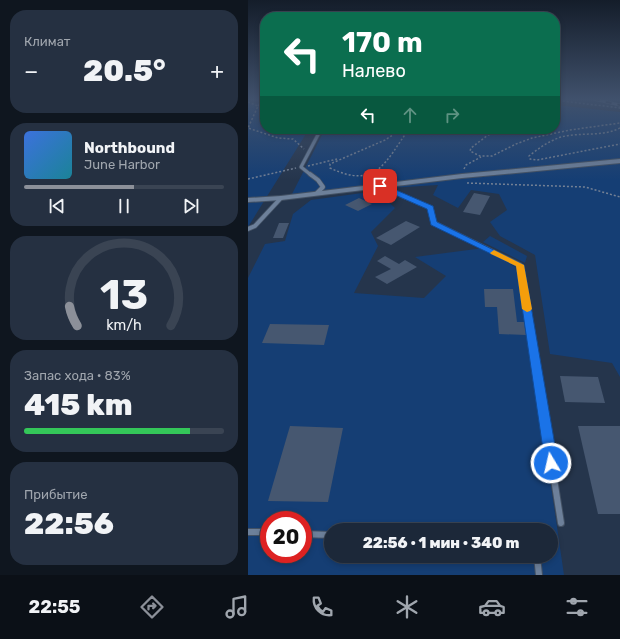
<!DOCTYPE html>
<html lang="ru">
<meta charset="utf-8">
<style>
:root{--surface:#1c2839;--page:#253041;--text:#f1f3f6;--muted:#a0a6ae;--line:#3a4453;--accent:#8c9099}
body{margin:0;font-family:Rubik,sans-serif;background:var(--page);color:var(--text);height:100vh;display:flex;flex-direction:column;font-size:15px;white-space:nowrap}
*{box-sizing:border-box;margin:0}
p{font-size:13px;color:var(--muted)}
.icon{flex:none;width:22px;height:22px;fill:none;stroke:currentColor;stroke-width:2;stroke-linecap:round;stroke-linejoin:round}
.map{position:relative;flex:1;overflow:hidden}
.drawer{display:flex;flex-direction:column;gap:10px;padding:10px;background:#0f161f;width:248px}
.drawer>*{flex:none}
.banner{position:absolute;left:12px;top:12px;width:300px;height:122px;border-radius:16px;box-shadow:0 2px 6px #0003,0 0 0 1px var(--line);background:#0b6e4f;color:#fff;overflow:hidden}
.speed{position:absolute;left:12px;top:511px;display:flex;gap:8px;font-size:20px;font-weight:700;text-align:center}
.speed>*{display:grid;place-content:center;width:52px;height:52px;border-radius:50%;background:var(--surface);box-shadow:0 2px 6px #0003,0 0 0 1px var(--line);line-height:1}
.speed .limit{border:6px solid #d22;background:#fff;color:#111}
.pin{position:absolute;display:grid;place-items:center;width:34px;height:34px;color:#fff;margin:-17px;border-radius:8px;box-shadow:0 2px 6px #0006}
.me{position:absolute;width:44px;margin:-22px;rotate:351deg;stroke-linejoin:round;filter:drop-shadow(0 0 3px #0008)}
.turn{display:flex;align-items:center;gap:14px;height:84px;padding:0 16px;font-size:18px}
.turn .icon{width:52px;height:52px;stroke-width:2.5}
.turn b{display:block;font-size:28px;line-height:34px}
.lanes{display:flex;align-items:center;height:38px;padding:0 16px;background:#0003;justify-content:center;gap:20px;direction:ltr}
.lanes .off{opacity:.35}
.big{font-size:30px;font-weight:800;line-height:1.1}
.drawer .card{flex:1;display:flex;flex-direction:column;justify-content:center;gap:6px;min-width:0;padding:0 14px;border-radius:16px;background:var(--page)}
.drawer .dial{align-items:center;gap:0}
.dial svg{height:104px;overflow:visible;fill:none;stroke:var(--line);stroke-width:7;stroke-linecap:round;text-anchor:middle}
.dial text{fill:var(--text);stroke:none}
.song{display:flex;align-items:center;gap:12px}
.cover{width:48px;height:48px;border-radius:6px;background:linear-gradient(135deg,hsl(220 70% 55%),hsl(190 70% 35%))}
.played{height:4px;border-radius:2px;background:linear-gradient(90deg,var(--accent) 55%,var(--line) 55%)}
.keys{display:flex;justify-content:space-around;direction:ltr}
.heat{display:flex;justify-content:space-between;align-items:center;font-size:22px;direction:ltr}
.charge{height:6px;border-radius:3px;background:linear-gradient(90deg,#34c759 83%,var(--line) 0)}
.trip{position:absolute;left:76px;top:523px;width:234px;height:40px;border-radius:20px;background:var(--surface);box-shadow:0 2px 6px #0003,0 0 0 1px var(--line);font-weight:800;line-height:40px;text-align:center}
.tabs{display:flex;height:64px;justify-content:space-around;align-items:center;background:#0b1017;color:var(--muted)}
.tabs .icon{width:28px;height:28px}
.tabs .selected{color:var(--accent)}
.tabs b{font-size:18px;color:var(--text)}
main{display:flex;flex:1;min-height:0}
.map>svg:first-child{display:block}
.green{fill:#153e74;fill-rule:evenodd}
.building{fill:#465770}
.lines{fill:none;stroke-linecap:round;stroke-linejoin:round}
.service-far3-casing{stroke:#435164;stroke-width:4.5}
.service-far2-casing{stroke:#435164;stroke-width:5.5}
.service-far1-casing{stroke:#435164;stroke-width:7}
.service-casing{stroke:#435164;stroke-width:8}
.minor-casing{stroke:#435164;stroke-width:2}
.path{stroke:#748195;stroke-width:1.5;stroke-dasharray:2 2;stroke-linecap:butt}
.service-far3{stroke:#6d809a;stroke-width:3}
.service-far2{stroke:#6d809a;stroke-width:4}
.service-far1{stroke:#6d809a;stroke-width:5}
.service{stroke:#6d809a;stroke-width:6}
.minor{fill:#6d809a;fill-rule:evenodd}
.rail-casing{stroke:#7e8c9f;stroke-width:3}
.rail{stroke:#151c27;stroke-width:2;stroke-dasharray:6;stroke-linecap:butt}
.route{fill:#1a73e8;stroke:#114b97}
.slow{fill:#f59e0b}
</style>
<main>
<section class="drawer">
<div class="card"><p>Климат</p>
<div class="heat"><a>−</a><b class="big">20.5°</b><a>+</a></div>
</div>
<div class="card">
<div class="song"><i class="cover"></i><div><b>Northbound</b><p>June Harbor</p></div></div>
<div class="played"></div>
<div class="keys"><svg class="icon" aria-label="previous" viewBox="0 0 24 24"><path d="M18 5L8 12l10 7zM5 5v14"/></svg><svg class="icon" aria-label="pause" viewBox="0 0 24 24"><path d="M8 5v14M16 5v14"/></svg><svg class="icon" aria-label="next" viewBox="0 0 24 24"><path d="M6 5l10 7-10 7zM19 5v14"/></svg></div>
</div>
<div class="card dial"><svg viewBox="0 0 100 80">
<path d="M14 69A42 42 0 1 1 86 69"/>
<path d="M14 69A42 42 0 0 1 8 54" stroke="#8c9099"/>
<text x="50" y="56" font-size="32" font-weight="700">13</text>
<text x="50" y="72" font-size="11">km/h</text>
</svg></div>
<div class="card"><p>Запас хода · 83%</p><b class="big">415 km</b><div class="charge"></div></div>
<div class="card"><p>Прибытие</p><b class="big">22:56</b></div>
</section>
<div class="map">
<svg width="372" height="575" viewBox="0 0 372 575">
<rect width="100%" height="100%" fill="#25354c"/>
<g class="green">
<path d="M17 103V129H61L0 227V104Z"/>
<path d="M307 105 372 112V377L364 363 302 354 287 255 252 236 242 222 259 210 251 194 223 190 210 208 185 195 190 185 44 194 77 129H307Z"/>
<path d="M129 191 147 208 123 232 130 246 106 293 176 298 198 276 167 257 236 248 267 267 277 307 316 575H0V278L17 244 37 241 45 214 63 200ZM21 520H55V554H21ZM83 530H303V556H83Z"/>
<path d="M242 236 279 256 277 263 235 242Z"/>
</g>
<g class="building">
<path d="M226 193 242 196 232 215 215 212Z"/>
<path d="M111 198 124 204 110 211 97 205Z"/>
<path d="M158 221 172 227 143 245 128 238Z"/>
<path d="M31 223H41L35 238H25Z"/>
<path d="M137 256 151 264 157 260 169 267 139 284 127 277 143 269 129 261Z"/>
<path d="M236 289H265L269 322H276L278 335 251 334 249 307H237Z"/>
<path d="M22 324 81 325 76 345 14 343Z"/>
<path d="M312 376 350 377 357 403 317 402Z"/>
<path d="M42 426 95 428 80 502 20 501Z"/>
<path d="M330 426H372V514H350Z"/>
</g>
<g class="lines">
<g class="service-far3-casing">
<path id="service-far3" d="M63 175 53 167 73 129"/>
</g>
<g class="service-far2-casing">
<g id="service-far2">
<path d="M62 174 70 180 75 187 69 193"/>
<path d="M132 186 183 208 186 223 272 265 273 274"/>
<path d="M0 229 7 226 33 198"/>
</g>
</g>
<g class="service-far1-casing">
<path id="service-far1" d="M273 273 294 404"/>
</g>
<g class="service-casing">
<g id="service">
<path d="M294 403 313 523"/>
<path d="M0 532H21"/>
<path d="M55 534 83 535"/>
<path d="M289 556 291 575"/>
</g>
</g>
<g class="minor-casing">
<path id="minor" d="M372 159V163L214 178 33 200 0 202V198L33 196 214 174Z"/>
</g>
<g class="path">
<path d="M307 100 372 108"/>
<path d="M0 102 10 106 0 128 30 138 45 139 56 149"/>
<path d="M10 106 14 99"/>
<path d="M372 128C355 137 332 132 313 137 301 141 291 148 281 156L282 159 289 160 372 144"/>
<path d="M154 129 137 140 82 164V168C129 190 137 162 161 129"/>
<path d="M265 129 240 135 223 148 222 151 232 156H244L268 144 284 138 322 130 372 123"/>
<path d="M60 166 89 159"/>
<path d="M216 169 218 165 233 157"/>
<path d="M0 179 48 168"/>
<path d="M124 180 131 171"/>
<path d="M219 183 337 187 372 197"/>
</g>
<use href="#service-far3" class="service-far3"/>
<use href="#service-far2" class="service-far2"/>
<use href="#service-far1" class="service-far1"/>
<use href="#service" class="service"/>
<use href="#minor" class="minor"/>
<g class="rail-casing">
<path id="rail" d="M346 99 372 105"/>
</g>
<use href="#rail" class="rail"/>
</g>
<linearGradient id="sky" x2="0" y2="1"><stop stop-color="#141d2a"/><stop offset="0.55" stop-color="#40516c"/><stop offset="1" stop-color="#40516c" stop-opacity="0"/></linearGradient>
<rect width="372" height="180" fill="url(#sky)"/>
<path class="route" d="M129 184H134L185 206 189 222 276 265 310 463 308 466 303 468 299 466 297 463 268 266 183 225 179 209 129 187Z"/>
<path class="slow" d="M246 250 276 265 284 309 282 311 279 312 274 309 268 266 243 254 242 253Z"/>
</svg>
<div class="speed"><div class="limit">20</div></div>
<div class="pin" style="left:132px;top:186px;background:#d93025"><svg class="icon" aria-label="arrive" viewBox="0 0 24 24"><path d="M6 21V4h12l-3 4 3 4H6"/></svg></div>
<svg class="me" style="left:303px;top:463px" viewBox="-20 -20 40 40"><circle r="17" fill="#1a73e8" stroke="#fff" stroke-width="3"/><path d="M0-11L8 9 0 5-8 9z" fill="#fff"/></svg>
<div class="trip">22:56 · 1 мин · 340 m</div>
<div class="banner">
<div class="turn"><svg class="icon" aria-label="left" viewBox="0 0 24 24"><path d="M17 20v-9H6M10 6l-5 5 5 5"/></svg><div><b>170 m</b>Налево</div></div>
<div class="lanes"><svg class="icon" aria-label="left" viewBox="0 0 24 24"><path d="M17 20v-9H6M10 6l-5 5 5 5"/></svg><svg class="icon off" aria-label="ahead" viewBox="0 0 24 24"><path d="M12 20V5M6 11l6-6 6 6"/></svg><svg class="icon off" aria-label="right" viewBox="0 0 24 24"><path d="M7 20v-9h11M14 6l5 5-5 5"/></svg></div>
</div>
</div>
</main>
<nav class="tabs">
<b>22:55</b>
<svg class="icon selected" aria-label="directions" viewBox="0 0 24 24"><path d="M12 3l9 9-9 9-9-9zM9 14v-3h6M13 9l2 2-2 2"/></svg>
<svg class="icon" aria-label="music" viewBox="0 0 24 24"><path d="M9 18V5l10-2v13"/><circle cx="6" cy="18" r="3"/><circle cx="16" cy="16" r="3"/></svg>
<svg class="icon" aria-label="phone" viewBox="0 0 24 24"><path d="M5 4h4l2 5-3 2q2 4 5 5l2-3 5 2v4C11 20 4 13 5 4z"/></svg>
<svg class="icon" aria-label="climate" viewBox="0 0 24 24"><path d="M12 3v18M4 7l16 10M4 17L20 7"/></svg>
<svg class="icon" aria-label="car" viewBox="0 0 24 24"><path d="M5 17H2v-5l4-1 3-4h7l3 4 3 1v5h-3M9 17h6M6 11h13"/><circle cx="7" cy="17" r="2"/><circle cx="17" cy="17" r="2"/></svg>
<svg class="icon" aria-label="filters" viewBox="0 0 24 24"><path d="M4 7h16M4 17h16"/><circle cx="9" cy="7" r="2"/><circle cx="15" cy="17" r="2"/></svg>
</nav>
